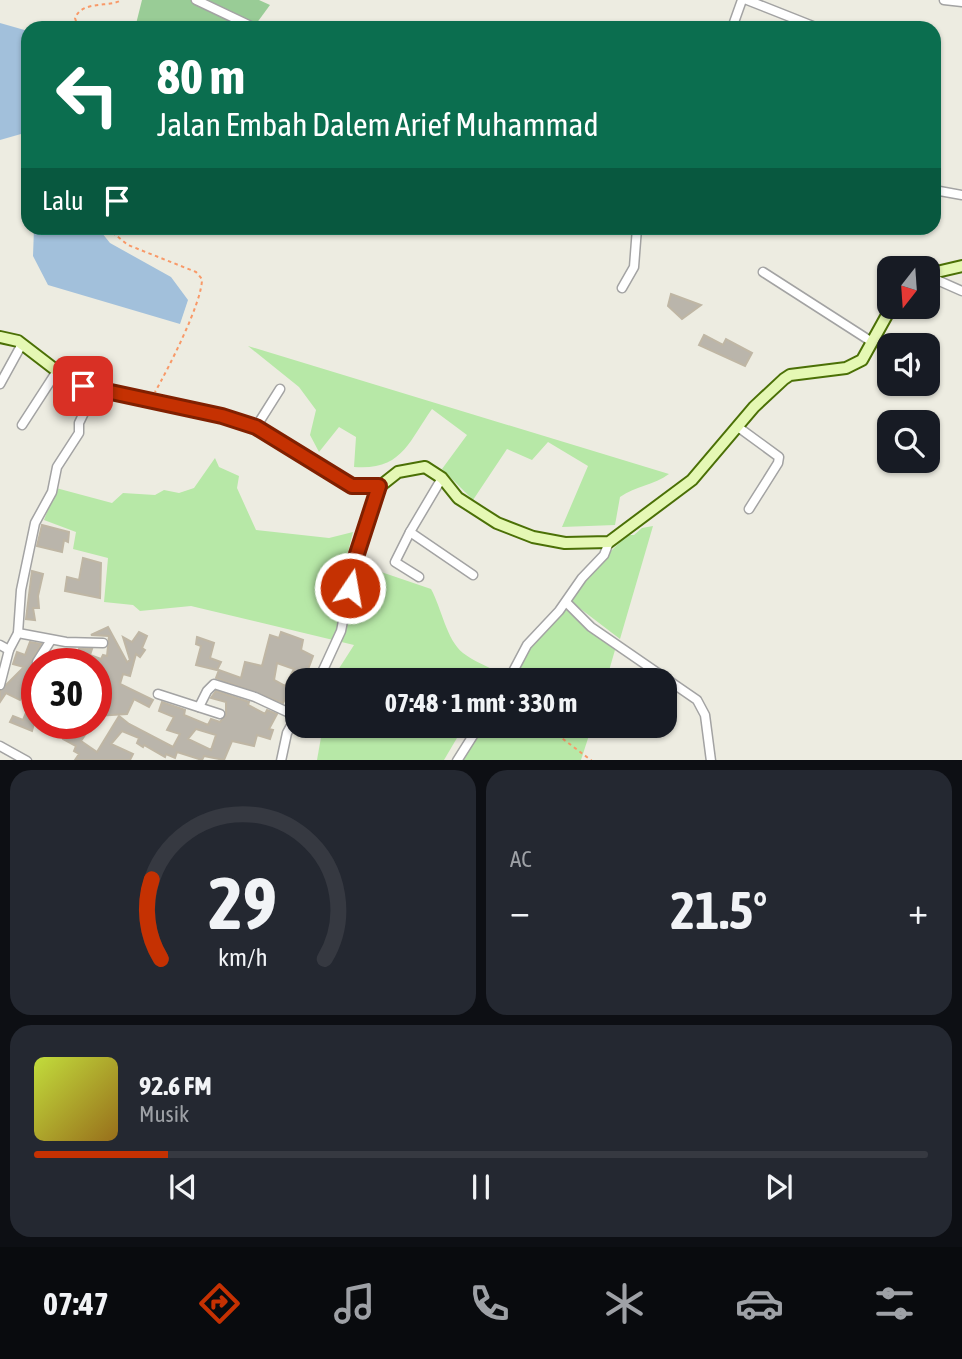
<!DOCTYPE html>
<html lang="id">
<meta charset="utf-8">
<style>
:root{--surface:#171b24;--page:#242831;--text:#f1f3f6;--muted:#9ea1a6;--line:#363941;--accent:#c53102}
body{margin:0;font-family:"Asap Condensed",sans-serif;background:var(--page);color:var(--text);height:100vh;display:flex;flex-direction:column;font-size:26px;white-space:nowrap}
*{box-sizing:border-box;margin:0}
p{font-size:23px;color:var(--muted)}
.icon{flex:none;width:38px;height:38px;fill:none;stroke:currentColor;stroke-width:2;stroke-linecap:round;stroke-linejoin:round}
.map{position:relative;height:760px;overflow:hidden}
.details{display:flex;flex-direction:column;gap:10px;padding:10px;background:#0d0f14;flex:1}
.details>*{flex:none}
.guide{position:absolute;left:21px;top:21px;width:920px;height:214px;border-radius:21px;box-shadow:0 2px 5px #0004;background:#0b6e4f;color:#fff;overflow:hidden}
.needle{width:46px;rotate:197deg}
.tools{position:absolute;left:877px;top:256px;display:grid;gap:14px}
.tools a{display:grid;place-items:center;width:63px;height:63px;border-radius:14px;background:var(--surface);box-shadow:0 2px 5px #0004;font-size:35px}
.speed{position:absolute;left:21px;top:648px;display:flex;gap:14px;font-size:35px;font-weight:700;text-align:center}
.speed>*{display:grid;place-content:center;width:91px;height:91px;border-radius:50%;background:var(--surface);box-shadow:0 2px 5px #0004;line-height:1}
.speed .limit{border:10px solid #d22;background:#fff;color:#111}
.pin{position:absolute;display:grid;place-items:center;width:60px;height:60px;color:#fff;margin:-30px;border-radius:14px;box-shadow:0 4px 10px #0006}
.me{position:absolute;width:77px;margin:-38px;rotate:12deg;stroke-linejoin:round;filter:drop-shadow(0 0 5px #0008)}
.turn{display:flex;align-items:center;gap:24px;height:147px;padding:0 21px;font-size:32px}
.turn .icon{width:91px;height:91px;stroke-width:2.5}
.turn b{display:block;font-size:49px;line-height:60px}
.then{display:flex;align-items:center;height:66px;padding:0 21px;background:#0003;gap:14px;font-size:26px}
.big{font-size:52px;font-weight:700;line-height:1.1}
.details .widget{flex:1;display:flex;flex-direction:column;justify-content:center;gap:10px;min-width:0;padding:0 24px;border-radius:21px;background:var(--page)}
.details .dial{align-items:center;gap:0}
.dial svg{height:182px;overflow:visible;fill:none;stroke:var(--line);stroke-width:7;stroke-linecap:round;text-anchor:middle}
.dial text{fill:var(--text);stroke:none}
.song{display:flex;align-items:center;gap:21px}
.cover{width:84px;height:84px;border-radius:10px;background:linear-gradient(135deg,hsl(70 70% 55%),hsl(40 70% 35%))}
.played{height:7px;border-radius:4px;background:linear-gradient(90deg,var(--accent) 15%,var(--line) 15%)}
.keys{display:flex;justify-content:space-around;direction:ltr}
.heat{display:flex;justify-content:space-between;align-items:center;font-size:38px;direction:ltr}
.details .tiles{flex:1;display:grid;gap:10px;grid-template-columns:1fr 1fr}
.widget:last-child{grid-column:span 2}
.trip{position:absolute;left:285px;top:668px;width:392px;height:70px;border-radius:21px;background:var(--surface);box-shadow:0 2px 5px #0004;font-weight:700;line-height:70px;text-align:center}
.tabs{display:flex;height:112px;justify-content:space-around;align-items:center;background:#090b0e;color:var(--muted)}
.tabs .icon{width:49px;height:49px}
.tabs .active{color:var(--accent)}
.tabs b{font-size:32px;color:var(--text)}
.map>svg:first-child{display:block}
.grass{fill:#b7e8a7}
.forest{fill:#99cc96}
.water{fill:#a2c0db}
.building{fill:#bab5ab;stroke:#bfb6a4;stroke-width:2;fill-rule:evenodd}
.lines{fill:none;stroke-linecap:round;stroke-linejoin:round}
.street-casing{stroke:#a3a3a3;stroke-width:11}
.secondary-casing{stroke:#4b7006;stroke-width:14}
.path{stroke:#f89968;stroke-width:2;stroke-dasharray:3.5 3.5;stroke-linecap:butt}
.street{stroke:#fff;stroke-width:8}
.secondary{stroke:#e5f8b4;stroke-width:10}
.route-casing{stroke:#802001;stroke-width:18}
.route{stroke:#c53102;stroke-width:12}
</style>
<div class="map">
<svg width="962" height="761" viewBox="0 0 962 761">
<rect width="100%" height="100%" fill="#edece1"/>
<g class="grass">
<path d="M248 346 669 474C654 485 636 486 620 497L615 525 562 527 588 466 548 442 532 460 507 449 473 500 442 469 467 435 432 409C409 441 402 471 354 467L356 437 339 427 319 452 310 435 316 410 299 387Z"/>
<path d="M215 458 219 467 239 476 237 488 256 530 329 538 353 532 346 560 431 589C442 609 446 639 463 653 473 661 487 666 498 672L492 681H331L354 645 191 606 140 611 133 605 104 602 108 558 73 549 76 532 44 520 56 488 112 503 123 493 155 495 164 490 179 493 194 488Z"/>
<path d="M653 526 620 639 565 597 627 535H634L642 528Z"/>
<path d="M561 605 615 650 606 681H503C513 669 528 666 519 649Z"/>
<path d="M323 726H464L444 760H317Z"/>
<path d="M473 726H592L581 760 453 761Z"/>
</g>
<path class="forest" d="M142 0H259L270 5 253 28H142L136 24Z"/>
<g class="water">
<path d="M0 23 28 31V141L21 134 0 140Z"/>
<path d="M34 228H98L110 243 171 277 188 300 180 324 48 285 33 256Z"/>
</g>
<g class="building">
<path d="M671 294 701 305 682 319 668 306Z"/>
<path d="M704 335 723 345 726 339 752 353 745 366 699 345Z"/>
<path d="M42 525 69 532 68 542 64 540 62 552 37 546Z"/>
<path d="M83 558 101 563 100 598 65 591 67 577 79 580Z"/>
<path d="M32 571 43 574 38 596 39 608H33L35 620 26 619Z"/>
<path d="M108 627 127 662 130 660 123 637 132 642 139 632 147 636 142 648 145 650 140 657 136 654 130 676 123 674 120 684 153 700 149 707 134 699 127 714 96 716V681L102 670 96 663 77 660 79 649H92L90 655 101 659 103 655 107 656 109 636 91 635Z"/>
<path d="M281 632 303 640 301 650 313 656 306 675 301 673 294 690 286 686 290 689 283 703 216 678 219 670 241 678 245 662 262 666 270 635 279 638ZM277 663 294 669 285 686 274 680Z"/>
<path d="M197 637 214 643 210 658 221 662 217 670 196 665 201 646 196 644Z"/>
<path d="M30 642 41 644 31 661 37 669V682L32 680 20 700 6 693 0 702V691L24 667 13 664 17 652 25 655Z"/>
<path d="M216 691 249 702 248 705 265 714 267 710 277 714 269 729 273 730 270 739 257 735 254 746 232 741 224 760 204 756 202 760 177 752 175 758 166 754 165 757 144 745 143 747 137 743 139 738 122 731 111 744 133 754 130 760H75L79 754 74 751 76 746 63 739 64 734 80 729 76 723H93L81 741 97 752 119 716 129 724 173 747 180 734 167 730 174 717 159 711 162 702 185 710 184 715 208 725 211 719 220 722 226 715V702L211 698ZM196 729 216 735 211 750 188 739Z"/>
<path d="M28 708 37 712 32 731 10 722 13 716 23 720Z"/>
</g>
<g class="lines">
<g class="street-casing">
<g id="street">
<path d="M196 0 255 28"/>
<path d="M747 0 818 28"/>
<path d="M944 0 962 2"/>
<path d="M732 28 742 0"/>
<path d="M934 190 962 195"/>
<path d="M763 272 872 342"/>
<path d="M928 276 962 291"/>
<path d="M622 288 634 267 637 228"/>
<path d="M0 384 22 344"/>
<path d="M22 425 57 371"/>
<path d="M256 427 280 389"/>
<path d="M738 427 779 457 778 463 749 509"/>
<path d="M442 478 410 532 473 575"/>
<path d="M410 532 395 562 419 577"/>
<path d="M566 602 591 627 697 700 705 715 711 761"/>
<path d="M18 633 66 642 103 643"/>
<path d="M0 645 9 650"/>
<path d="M39 663 37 662 51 640"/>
<path d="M318 681 341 631 356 557 379 487"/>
<path d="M508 681 527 645 559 611 582 578 604 555 609 542"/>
<path d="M0 685 9 650 18 633 21 590 35 523 52 492 57 467 79 433V423L95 390"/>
<path d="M158 694 220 714"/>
<path d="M199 707 207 691 214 684 255 697 296 716"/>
<path d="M0 746 27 761"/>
<path d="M281 761 287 733 298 713"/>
<path d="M457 761 479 726"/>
</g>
</g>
<g class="secondary-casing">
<g id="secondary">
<path d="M928 274 962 266"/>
<path d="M0 337 18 341 61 374 83 386 222 416 256 427 352 486 379 487 398 472 425 467 442 478 458 498 497 523 533 537 565 543 609 542 692 480 754 407 784 379 790 375 846 368 862 360 892 306"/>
</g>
</g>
<g class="path">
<path d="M78 28 75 18C83 0 107 8 122 0"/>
<path d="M107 228 128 245 196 272 202 279C202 303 168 369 155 392"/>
<path d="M546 726 592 761"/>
</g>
<use href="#street" class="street"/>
<use href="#secondary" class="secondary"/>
</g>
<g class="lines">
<g class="route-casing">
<path id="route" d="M83 386 222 416 256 427 352 486H379L356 557 350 588"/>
</g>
<use href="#route" class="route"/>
</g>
</svg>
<div class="tools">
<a><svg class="needle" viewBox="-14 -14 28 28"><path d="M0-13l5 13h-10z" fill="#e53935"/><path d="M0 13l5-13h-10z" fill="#9ea1a6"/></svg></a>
<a><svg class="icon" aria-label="sound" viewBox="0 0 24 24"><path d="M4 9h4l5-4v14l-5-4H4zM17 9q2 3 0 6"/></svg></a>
<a><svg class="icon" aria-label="search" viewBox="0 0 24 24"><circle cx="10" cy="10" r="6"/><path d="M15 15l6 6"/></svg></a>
</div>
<div class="speed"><div class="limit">30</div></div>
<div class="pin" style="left:83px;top:386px;background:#d93025"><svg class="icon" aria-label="arrive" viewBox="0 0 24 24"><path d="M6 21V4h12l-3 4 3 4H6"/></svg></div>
<svg class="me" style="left:350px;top:588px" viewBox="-20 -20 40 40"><circle r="17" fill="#c53102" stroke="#fff" stroke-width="3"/><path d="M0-11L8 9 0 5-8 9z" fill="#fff"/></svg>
<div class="trip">07:48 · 1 mnt · 330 m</div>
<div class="guide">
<div class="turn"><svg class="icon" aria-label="left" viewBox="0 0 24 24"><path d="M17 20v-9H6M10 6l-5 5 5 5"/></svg><div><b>80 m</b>Jalan Embah Dalem Arief Muhammad</div></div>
<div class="then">Lalu<svg class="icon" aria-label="arrive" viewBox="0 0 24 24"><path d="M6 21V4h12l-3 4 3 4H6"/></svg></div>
</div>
</div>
<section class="details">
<div class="tiles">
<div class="widget dial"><svg viewBox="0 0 100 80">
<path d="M14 69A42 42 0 1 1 86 69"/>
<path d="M14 69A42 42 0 0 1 10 34" stroke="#c53102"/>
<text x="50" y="56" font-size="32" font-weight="700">29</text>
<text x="50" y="72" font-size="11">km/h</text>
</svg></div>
<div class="widget"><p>AC</p>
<div class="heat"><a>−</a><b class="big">21.5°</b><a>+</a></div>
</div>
<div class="widget">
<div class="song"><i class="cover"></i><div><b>92.6 FM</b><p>Musik</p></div></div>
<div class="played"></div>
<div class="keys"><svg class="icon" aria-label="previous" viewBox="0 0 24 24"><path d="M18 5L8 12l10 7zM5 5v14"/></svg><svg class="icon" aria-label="pause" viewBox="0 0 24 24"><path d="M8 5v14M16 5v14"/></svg><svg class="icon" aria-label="next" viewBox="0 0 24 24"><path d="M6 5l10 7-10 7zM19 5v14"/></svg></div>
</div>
</div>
</section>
<nav class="tabs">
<b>07:47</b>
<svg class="icon active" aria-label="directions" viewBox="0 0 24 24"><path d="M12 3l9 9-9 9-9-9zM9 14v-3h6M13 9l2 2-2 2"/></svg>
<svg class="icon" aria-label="music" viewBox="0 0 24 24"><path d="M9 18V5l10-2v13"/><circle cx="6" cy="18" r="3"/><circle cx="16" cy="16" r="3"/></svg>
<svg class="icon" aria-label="phone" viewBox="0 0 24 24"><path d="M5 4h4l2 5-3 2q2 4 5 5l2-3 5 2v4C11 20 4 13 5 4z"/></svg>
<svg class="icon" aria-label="climate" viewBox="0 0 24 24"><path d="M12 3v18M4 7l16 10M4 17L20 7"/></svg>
<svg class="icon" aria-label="car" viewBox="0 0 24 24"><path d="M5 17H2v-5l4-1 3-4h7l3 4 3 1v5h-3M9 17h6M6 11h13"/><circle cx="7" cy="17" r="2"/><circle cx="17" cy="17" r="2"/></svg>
<svg class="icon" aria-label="filters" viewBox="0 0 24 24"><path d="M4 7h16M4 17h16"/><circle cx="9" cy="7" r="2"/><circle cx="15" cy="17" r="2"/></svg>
</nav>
